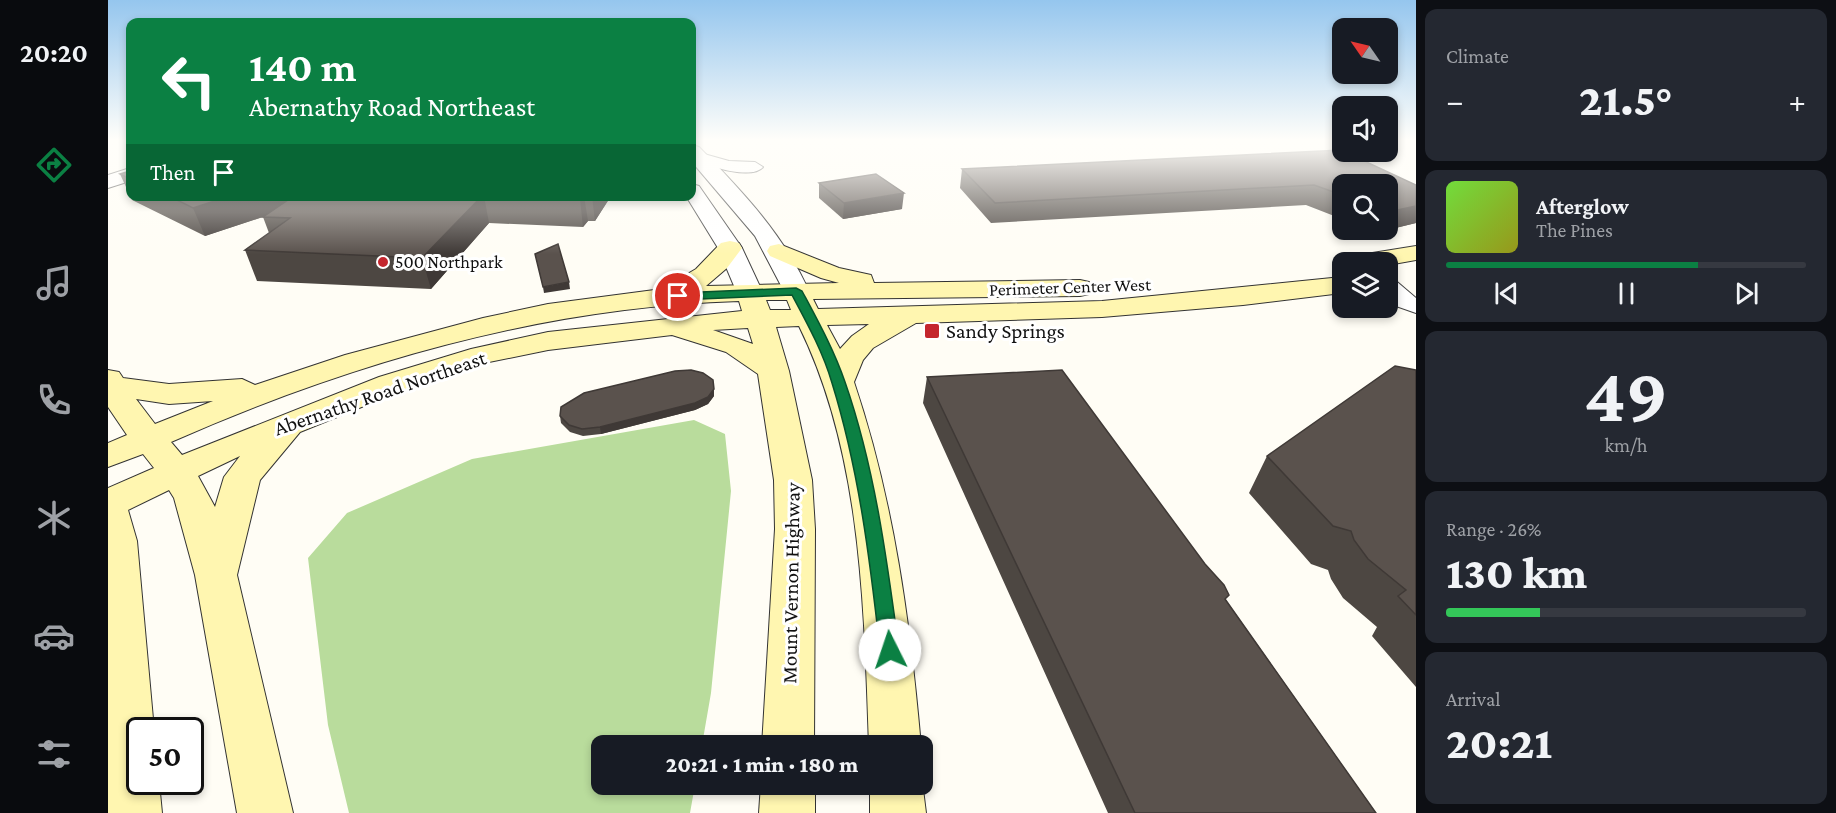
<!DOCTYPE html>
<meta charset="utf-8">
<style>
:root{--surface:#171b24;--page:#242831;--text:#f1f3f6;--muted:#9ea1a6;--line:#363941;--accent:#0b8043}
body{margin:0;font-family:"Crimson Pro",serif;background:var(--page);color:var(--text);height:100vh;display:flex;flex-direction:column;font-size:22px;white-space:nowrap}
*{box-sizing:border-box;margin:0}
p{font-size:20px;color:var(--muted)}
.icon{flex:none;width:33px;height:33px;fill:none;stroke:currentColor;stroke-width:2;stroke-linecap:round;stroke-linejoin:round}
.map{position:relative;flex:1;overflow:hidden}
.panel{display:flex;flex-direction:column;gap:9px;padding:9px;background:#0d0f14;width:420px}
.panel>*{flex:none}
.top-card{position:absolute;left:18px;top:18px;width:570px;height:183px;border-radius:12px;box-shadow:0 3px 9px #0003;background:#0b8043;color:#fff;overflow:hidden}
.needle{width:39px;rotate:304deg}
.buttons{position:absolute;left:1224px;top:18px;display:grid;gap:12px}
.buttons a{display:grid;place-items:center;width:66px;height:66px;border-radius:12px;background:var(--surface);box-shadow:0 3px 9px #0003;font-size:30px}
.speed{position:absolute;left:18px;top:717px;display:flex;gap:12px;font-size:30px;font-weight:700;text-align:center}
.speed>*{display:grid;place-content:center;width:78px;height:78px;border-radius:50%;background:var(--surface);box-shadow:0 3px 9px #0003;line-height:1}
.speed .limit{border:3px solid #111;border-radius:9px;background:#fff;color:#111}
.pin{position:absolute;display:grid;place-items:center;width:51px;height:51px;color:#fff;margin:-26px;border:3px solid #fff;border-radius:50%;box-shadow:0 2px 6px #0007}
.me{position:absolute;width:66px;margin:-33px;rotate:356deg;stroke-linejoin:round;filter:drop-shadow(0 0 4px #0008)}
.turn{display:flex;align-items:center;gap:21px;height:126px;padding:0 24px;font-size:27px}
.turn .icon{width:78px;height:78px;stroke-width:2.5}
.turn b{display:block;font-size:42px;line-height:51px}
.then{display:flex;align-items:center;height:57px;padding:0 24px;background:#0003;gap:12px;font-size:22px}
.big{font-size:45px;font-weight:800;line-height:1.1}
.panel .widget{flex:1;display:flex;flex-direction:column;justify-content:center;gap:9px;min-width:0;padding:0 21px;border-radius:12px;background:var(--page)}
.panel .dial{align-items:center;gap:0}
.dial b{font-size:78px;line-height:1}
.song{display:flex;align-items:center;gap:18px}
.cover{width:72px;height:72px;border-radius:9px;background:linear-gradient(135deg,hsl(100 70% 55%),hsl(60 70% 35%))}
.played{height:6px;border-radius:3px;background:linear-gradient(90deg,var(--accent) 70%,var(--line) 70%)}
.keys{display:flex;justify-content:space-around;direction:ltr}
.heat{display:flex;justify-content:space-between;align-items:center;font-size:33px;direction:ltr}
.charge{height:9px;border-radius:4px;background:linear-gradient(90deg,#34c759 26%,var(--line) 0)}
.trip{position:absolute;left:483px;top:735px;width:342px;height:60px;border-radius:12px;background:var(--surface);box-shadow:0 3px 9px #0003;font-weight:800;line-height:60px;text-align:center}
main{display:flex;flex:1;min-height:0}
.dock{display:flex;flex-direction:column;width:108px;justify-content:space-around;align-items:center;background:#090b0e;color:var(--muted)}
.dock .icon{width:42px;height:42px}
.dock .current{color:var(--accent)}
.dock b{font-size:27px;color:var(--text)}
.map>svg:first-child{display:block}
.forest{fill:#b9dc9c}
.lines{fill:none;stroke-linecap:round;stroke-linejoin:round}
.minor-casing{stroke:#444;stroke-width:2}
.tertiary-casing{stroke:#444;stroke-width:2}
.secondary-casing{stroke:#333;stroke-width:2}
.minor{fill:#fff;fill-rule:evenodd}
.tertiary{fill:#fff;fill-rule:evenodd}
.secondary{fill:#fff6b0;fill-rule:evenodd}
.wall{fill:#4d4742}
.shaded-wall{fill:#3f3936}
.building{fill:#5a524d;stroke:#3f3936;stroke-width:1.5}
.route{fill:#0b8043;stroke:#07532c;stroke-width:1.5}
.poi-dot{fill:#c4262e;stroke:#fff;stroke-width:2}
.labels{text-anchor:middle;stroke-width:6;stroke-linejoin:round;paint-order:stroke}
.far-poi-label{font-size:18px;fill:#111;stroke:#fff;text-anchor:start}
.far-street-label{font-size:18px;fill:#111;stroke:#fff}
.poi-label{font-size:21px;fill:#111;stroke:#fff;text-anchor:start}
.street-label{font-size:21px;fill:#111;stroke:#fff}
</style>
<main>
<nav class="dock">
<b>20:20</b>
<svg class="icon current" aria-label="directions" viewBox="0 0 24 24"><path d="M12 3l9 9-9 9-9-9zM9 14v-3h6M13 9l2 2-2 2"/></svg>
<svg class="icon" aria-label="music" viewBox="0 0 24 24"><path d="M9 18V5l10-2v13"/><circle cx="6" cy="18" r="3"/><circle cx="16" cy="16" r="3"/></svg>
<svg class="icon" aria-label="phone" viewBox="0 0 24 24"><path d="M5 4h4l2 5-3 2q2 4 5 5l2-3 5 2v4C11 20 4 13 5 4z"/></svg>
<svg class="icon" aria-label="climate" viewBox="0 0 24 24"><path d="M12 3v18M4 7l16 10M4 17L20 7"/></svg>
<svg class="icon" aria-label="car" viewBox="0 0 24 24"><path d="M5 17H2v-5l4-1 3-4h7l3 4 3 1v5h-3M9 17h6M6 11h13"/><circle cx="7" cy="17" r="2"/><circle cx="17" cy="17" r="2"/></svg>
<svg class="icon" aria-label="filters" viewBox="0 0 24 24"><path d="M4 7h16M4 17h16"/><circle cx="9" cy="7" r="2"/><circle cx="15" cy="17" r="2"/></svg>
</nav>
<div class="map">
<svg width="1308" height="813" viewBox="0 0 1308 813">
<rect width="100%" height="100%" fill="#fffdf5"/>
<path class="forest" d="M586 420 617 434 623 491 603 693 594 745 494 746V784L587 785 582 813H241L220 725 200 558 239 513 364 459Z"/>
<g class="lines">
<g class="minor-casing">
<g id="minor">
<path d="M589 152 621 161 647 162 655 167C643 181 599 165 584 160V154Z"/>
<path d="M1280 280 1288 281 1308 298V313L1288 306 1280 297Z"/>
</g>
</g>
<g class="tertiary-casing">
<g id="tertiary">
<path d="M584 145 591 147C634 191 675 234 701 291L697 297 688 299 679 297 647 236 584 162Z"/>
<path d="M22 168V181L0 188V175Z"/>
<path d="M584 184 591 186 634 248 655 293 651 299 642 301 633 299 629 293 610 248 578 196H584Z"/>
</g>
</g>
<g class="secondary-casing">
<g id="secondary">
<path d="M622 241 631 243 634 248 619 268 598 286 731 283 713 278 662 256 659 251 662 246 671 244 731 268 763 275 766 283 972 280 981 282 985 288 981 294 972 296 705 299 710 309 994 301 1234 277V293L1135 305 994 317 808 323 765 348 755 360 746 382C786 501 802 621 813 746H761C756 607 754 454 691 326L668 327 681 371 704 480 707 529 706 746H654L667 529 666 480 650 374 618 352 564 335 440 350 381 362 293 391 192 432 152 480 129 575 185 813H129L87 575 66 498 61 490 20 510 29 541 46 730H32V782H51L54 813H0V488L46 468 35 454 0 467V443L19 435 0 407V370L11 372 15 378 61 384 134 379 147 385 237 355 375 318 440 304 554 289 588 269 613 243ZM658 300H679L683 310H662ZM631 301 634 311 440 332 363 349 271 377 74 455 63 442C242 363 434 307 631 301ZM761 324 744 336 732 349 719 325ZM640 328 645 344 605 330ZM28 399 61 404 105 401 47 424ZM132 456 116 477 107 507 90 476Z"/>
<path d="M1308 246V260L1280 265V262H1240L1243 257 1252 255Z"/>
<path d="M814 781 818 813H762V784H814Z"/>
<path d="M653 784H707V813H651Z"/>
</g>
</g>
<use href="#minor" class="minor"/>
<use href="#tertiary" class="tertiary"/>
<use href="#secondary" class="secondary"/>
</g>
<g class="wall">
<path d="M854 169 1308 185V223L1271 232 1263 230H1280V184H1234V219L1198 205 883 223 852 188Z"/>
<path d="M22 171V196H503L487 221H480L475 227 381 223 323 289 149 281 137 250 161 233 155 217 97 236 24 200 12 174Z"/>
<path d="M711 183 794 209 735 219 711 198Z"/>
<path d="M1308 370V687L1264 636 1269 627 1235 598 1223 579 1220 570 1203 564 1141 493 1159 456Z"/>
<path d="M819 377 1097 564 1118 600 1268 813H1000L815 403Z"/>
<path d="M606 396 600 404 587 410 493 434 475 436 462 432 453 423 452 416Z"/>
</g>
<g class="shaded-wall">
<path d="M796 193 794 209 735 219 736 203Z"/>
<path d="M122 196H217L97 236 85 208Z"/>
<path d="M374 196H376L381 223 323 289 314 258Z"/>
<path d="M473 196H476L480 221 475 227 472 199Z"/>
<path d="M484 196H503L487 221Z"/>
<path d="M1308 206V223L1271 232 1272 230H1280V212Z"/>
<path d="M461 282 462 289 436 293 435 287Z"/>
<path d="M606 389V396L600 404 587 410 493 434 492 427Z"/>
</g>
<g class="building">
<path d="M1233 150 1234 152H1237L1308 185V206L1280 212V184H1234V195L1206 185 887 203 854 169Z"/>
<path d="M22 171V179L12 174Z"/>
<path d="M768 174 796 193 736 203 711 183Z"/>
<path d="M61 196H122L85 208Z"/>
<path d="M186 196H374L314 258 137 250 182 218 155 217Z"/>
<path d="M411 196H473L472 199Z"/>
<path d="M450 244 461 282 435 287 427 254Z"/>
<path d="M1287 366 1308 370V615L1290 596 1298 590 1260 559 1246 540 1243 531 1225 526 1159 456Z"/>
<path d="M583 370 595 373 605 380 606 389 600 397 587 403 492 427 474 429 461 425 452 416 453 407 476 393 567 371Z"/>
<path d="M954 370 1097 564 1116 585 1121 595 1117 599 1268 813H1027L819 377Z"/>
</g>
<linearGradient id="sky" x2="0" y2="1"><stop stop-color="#95c6ee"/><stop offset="0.55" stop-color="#fffefa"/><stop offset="1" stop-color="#fffefa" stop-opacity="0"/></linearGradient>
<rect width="1308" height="254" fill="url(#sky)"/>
<path class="route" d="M688 288 694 291C710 321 726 350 737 382 767 468 779 560 791 650L789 655 782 658 775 655 772 650C762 560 751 470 724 383 715 352 699 323 684 295L570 300 565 296 570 293Z"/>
<g class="poi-dot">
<circle cx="275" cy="262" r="6"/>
<rect x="816" y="323" width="16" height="16" rx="3"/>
</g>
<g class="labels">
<g class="far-poi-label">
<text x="287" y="268">500 Northpark</text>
</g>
<g class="far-street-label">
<text transform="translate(962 287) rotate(-2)" y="6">Perimeter Center West</text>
</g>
<g class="poi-label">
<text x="838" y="338">Sandy Springs</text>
</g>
<g class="street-label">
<text transform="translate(272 393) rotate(-19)" y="7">Abernathy Road Northeast</text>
<text transform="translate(683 583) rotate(-89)" y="7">Mount Vernon Highway</text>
</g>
</g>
</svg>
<div class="buttons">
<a><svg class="needle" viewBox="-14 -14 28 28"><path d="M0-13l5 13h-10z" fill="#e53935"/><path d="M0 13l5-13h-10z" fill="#9ea1a6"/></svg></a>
<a><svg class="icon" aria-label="sound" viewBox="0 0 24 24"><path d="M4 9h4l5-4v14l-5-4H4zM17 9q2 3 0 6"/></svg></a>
<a><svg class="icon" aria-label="search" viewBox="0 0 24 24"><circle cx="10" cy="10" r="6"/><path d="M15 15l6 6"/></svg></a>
<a><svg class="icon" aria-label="layers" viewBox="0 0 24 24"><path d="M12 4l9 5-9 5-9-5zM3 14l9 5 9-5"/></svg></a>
</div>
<div class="speed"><div class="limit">50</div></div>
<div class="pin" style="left:570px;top:296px;background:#d93025"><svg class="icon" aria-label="arrive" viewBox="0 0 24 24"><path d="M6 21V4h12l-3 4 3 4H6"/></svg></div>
<svg class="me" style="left:782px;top:650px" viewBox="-20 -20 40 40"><circle r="19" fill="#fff"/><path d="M0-13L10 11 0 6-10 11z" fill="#0b8043"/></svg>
<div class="trip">20:21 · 1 min · 180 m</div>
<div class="top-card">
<div class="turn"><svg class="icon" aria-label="left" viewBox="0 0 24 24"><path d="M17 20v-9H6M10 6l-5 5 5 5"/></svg><div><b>140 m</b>Abernathy Road Northeast</div></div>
<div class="then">Then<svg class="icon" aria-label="arrive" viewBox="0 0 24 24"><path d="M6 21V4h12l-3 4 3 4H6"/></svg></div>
</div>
</div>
<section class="panel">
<div class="widget"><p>Climate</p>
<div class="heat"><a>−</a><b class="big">21.5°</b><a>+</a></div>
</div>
<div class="widget">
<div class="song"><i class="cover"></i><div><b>Afterglow</b><p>The Pines</p></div></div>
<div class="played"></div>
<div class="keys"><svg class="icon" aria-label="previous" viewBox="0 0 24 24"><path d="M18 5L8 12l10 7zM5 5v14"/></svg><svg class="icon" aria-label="pause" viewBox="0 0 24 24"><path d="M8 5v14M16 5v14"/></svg><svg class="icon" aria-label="next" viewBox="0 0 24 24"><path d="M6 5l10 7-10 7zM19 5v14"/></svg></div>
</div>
<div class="widget dial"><b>49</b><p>km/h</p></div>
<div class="widget"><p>Range · 26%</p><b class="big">130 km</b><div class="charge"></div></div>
<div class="widget"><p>Arrival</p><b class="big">20:21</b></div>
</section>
</main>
